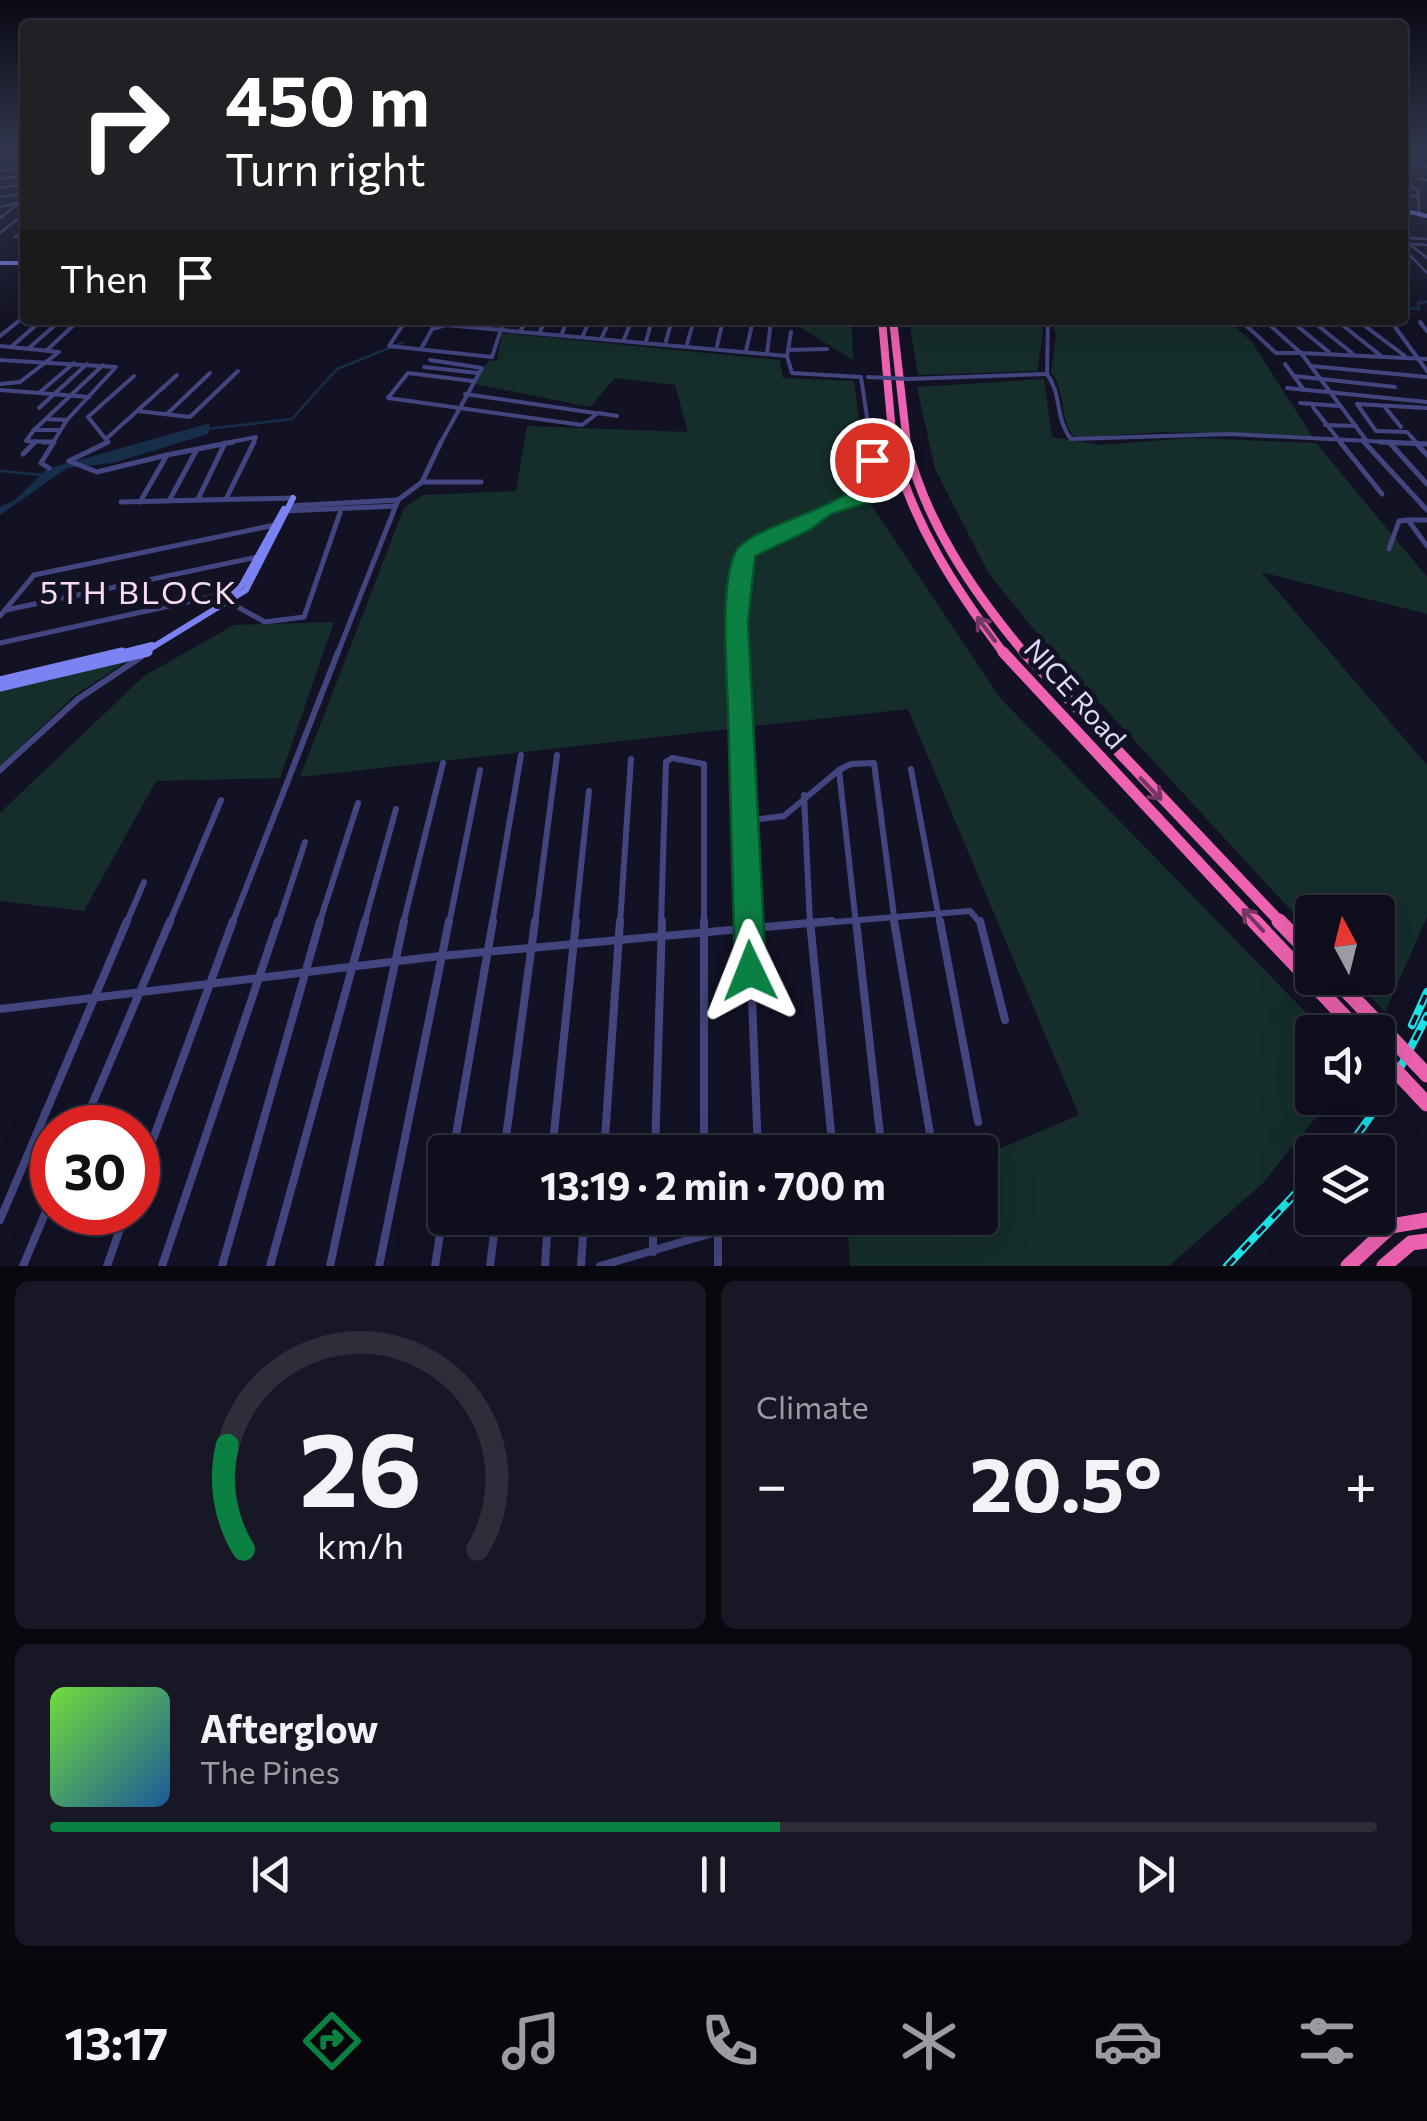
<!DOCTYPE html>
<meta charset="utf-8">
<style>
:root{--surface:#0e0e1c;--page:#171725;--text:#f1f3f6;--muted:#9b9ca3;--line:#2e2e3b;--accent:#0b8043}
body{margin:0;font-family:Commissioner,sans-serif;background:var(--page);color:var(--text);height:100vh;display:flex;flex-direction:column;font-size:38px;white-space:nowrap}
*{box-sizing:border-box;margin:0}
p{font-size:32px;color:var(--muted)}
.icon{flex:none;width:55px;height:55px;fill:none;stroke:currentColor;stroke-width:2;stroke-linecap:round;stroke-linejoin:round}
.map{position:relative;height:1266px;overflow:hidden}
.side{display:flex;flex-direction:column;gap:15px;padding:15px;background:#08080f;flex:1}
.side>*{flex:none}
.hud{position:absolute;left:20px;top:20px;width:1388px;height:305px;border-radius:10px;box-shadow:0 10px 40px #0002,0 0 0 2px var(--line);background:#202124;color:#fff;overflow:hidden}
.needle{width:65px;rotate:353deg}
.buttons{position:absolute;left:1295px;top:895px;display:grid;gap:20px}
.buttons a{display:grid;place-items:center;width:100px;height:100px;border-radius:10px;background:var(--surface);box-shadow:0 10px 40px #0002,0 0 0 2px var(--line);font-size:50px}
.speed{position:absolute;left:30px;top:1105px;display:flex;gap:20px;font-size:50px;font-weight:700;text-align:center}
.speed>*{display:grid;place-content:center;width:130px;height:130px;border-radius:50%;background:var(--surface);box-shadow:0 10px 40px #0002,0 0 0 2px var(--line);line-height:1}
.speed .limit{border:15px solid #d22;background:#fff;color:#111}
.pin{position:absolute;display:grid;place-items:center;width:85px;height:85px;color:#fff;margin:-42px;border:5px solid #fff;border-radius:50%;box-shadow:0 2px 10px #0007}
.me{position:absolute;width:110px;margin:-55px;rotate:358deg;stroke-linejoin:round;filter:drop-shadow(0 0 8px #0008)}
.turn{display:flex;align-items:center;gap:35px;height:210px;padding:0 40px;font-size:45px}
.turn .icon{width:130px;height:130px;stroke-width:2.5}
.turn b{display:block;font-size:70px;line-height:85px}
.then{display:flex;align-items:center;height:95px;padding:0 40px;background:#0003;gap:20px;font-size:38px}
.big{font-size:75px;font-weight:700;line-height:1.1}
.side .card{flex:1;display:flex;flex-direction:column;justify-content:center;gap:15px;min-width:0;padding:0 35px;border-radius:15px;background:var(--page)}
.side .dial{align-items:center;gap:0}
.dial svg{height:260px;overflow:visible;fill:none;stroke:var(--line);stroke-width:7;stroke-linecap:round;text-anchor:middle}
.dial text{fill:var(--text);stroke:none}
.song{display:flex;align-items:center;gap:30px}
.cover{width:120px;height:120px;border-radius:15px;background:linear-gradient(135deg,hsl(100 70% 55%),hsl(210 70% 35%))}
.played{height:10px;border-radius:5px;background:linear-gradient(90deg,var(--accent) 55%,var(--line) 55%)}
.keys{display:flex;justify-content:space-around;direction:ltr}
.heat{display:flex;justify-content:space-between;align-items:center;font-size:55px;direction:ltr}
.side .tiles{flex:1;display:grid;gap:15px;grid-template-columns:1fr 1fr}
.card:last-child{grid-column:span 2}
.trip{position:absolute;left:428px;top:1135px;width:570px;height:100px;border-radius:10px;background:var(--surface);box-shadow:0 10px 40px #0002,0 0 0 2px var(--line);font-weight:700;line-height:100px;text-align:center}
.tab-bar{display:flex;height:160px;justify-content:space-around;align-items:center;background:#06060b;color:var(--muted)}
.tab-bar .icon{width:70px;height:70px}
.tab-bar .on{color:var(--accent)}
.tab-bar b{font-size:45px;color:var(--text)}
.map>svg:first-child{display:block}
.green{fill:#152e2b}
.water{fill:#162e4a}
.lines{fill:none;stroke-linecap:round;stroke-linejoin:round}
.stream{stroke:#162e4a;stroke-width:2.5}
.street-far4{stroke:#42457f;stroke-width:2.5}
.street-far3{stroke:#42457f;stroke-width:4}
.street-far2{stroke:#42457f;stroke-width:5}
.street-far1{stroke:#42457f;stroke-width:6}
.street{stroke:#42457f;stroke-width:8}
.secondary-far2{stroke:#7b82f1;stroke-width:4}
.secondary-far1{stroke:#7b82f1;stroke-width:6}
.secondary{stroke:#7b82f1;stroke-width:9}
.highway-far3{stroke:#ee62b1;stroke-width:8}
.highway-far2{stroke:#ee62b1;stroke-width:9}
.highway-far1{stroke:#ee62b1;stroke-width:11}
.highway{stroke:#ee62b1;stroke-width:15}
.rail-casing{stroke:#1be3e6;stroke-width:8}
.rail{stroke:#131225;stroke-width:4;stroke-dasharray:11;stroke-linecap:butt}
.street-bridge{stroke:#42457f;stroke-width:4}
.highway-bridge{stroke:#ee62b1;stroke-width:15}
.oneway{stroke:#763664}
.route{fill:#0b8043;stroke:#07532c;stroke-width:2.5}
.labels{text-anchor:middle;stroke-width:10;stroke-linejoin:round;paint-order:stroke}
.street-label{font-size:28px;fill:#dbdafb;stroke:#131225}
.quarter-label{font-size:32px;letter-spacing:2.5px;fill:#fbdbf2;stroke:#131225}
</style>
<div class="map">
<svg width="1427" height="1266" viewBox="0 0 1427 1266">
<rect width="100%" height="100%" fill="#131225"/>
<g class="green">
<path d="M788 320H852L853 360Z"/>
<path d="M909 320H1040L1043 332 1037 371 918 375Z"/>
<path d="M1052 320H1228L1252 342 1312 436 1164 432 1075 438C1058 419 1067 392 1051 372L1056 335Z"/>
<path d="M502 333 780 360 783 378 854 381 870 503 1000 698 1325 1032H1312V1098H1329L1322 1110 1263 1183 1169 1266H850L847 1218H980V1157L1079 1115 908 709 300 777 404 508 423 495 516 491 527 426 688 432 675 385 615 378 590 407 470 383 490 360 497 361Z"/>
<path d="M1044 379 1052 437 1100 445 1191 438 1316 443 1427 577V614L1261 572 1427 765V917L1385 1012 1354 978H1378V912H1312V933L1050 649 989 574 935 469 917 387Z"/>
<path d="M334 622 280 778 156 781 84 911 0 901V813L144 676 234 625Z"/>
<path d="M127 661 75 695 0 766V690Z"/>
</g>
<path class="water" d="M210 423 208 434 113 463 67 468 0 515V507L15 500 47 469Z"/>
<g class="lines">
<g class="stream">
<path d="M1402 308 1419 309 1418 303 1427 302"/>
<path d="M206 429 292 419 337 369 402 343"/>
<path d="M0 471 43 475"/>
</g>
<g class="street-far4">
<path d="M0 154 25 156"/>
<path d="M1402 156 1427 158"/>
<path d="M1402 162 1427 167"/>
<path d="M0 171 25 167"/>
<path d="M0 179 25 175"/>
<path d="M1418 179 1427 180"/>
<path d="M1402 180 1418 191 1419 213"/>
<path d="M0 188 25 184"/>
<path d="M1402 193 1419 197"/>
<path d="M0 197 25 193"/>
<path d="M0 207 17 203"/>
<path d="M0 218 25 198"/>
<path d="M0 233 25 213"/>
<path d="M15 237 25 229"/>
<path d="M1402 238 1427 258"/>
<path d="M1410 238 1427 239"/>
<path d="M1413 244 1427 245"/>
<path d="M1402 247 1427 273"/>
</g>
<g class="street-far3">
<path d="M406 320 389 346 492 357 504 320"/>
<path d="M1240 320 1276 353H1300"/>
<path d="M1264 320 1301 353"/>
<path d="M1290 320 1329 352"/>
<path d="M1311 320 1352 353"/>
<path d="M1336 320 1380 355"/>
<path d="M1357 320 1405 356"/>
<path d="M1390 320 1427 371"/>
<path d="M1420 322 1427 331"/>
<path d="M521 330 527 320"/>
<path d="M540 331 546 320"/>
<path d="M562 333 568 320"/>
<path d="M583 335 590 320"/>
<path d="M0 336 25 316"/>
<path d="M602 337 610 320"/>
<path d="M624 339 632 320"/>
<path d="M646 341 652 320"/>
<path d="M666 341 672 320"/>
<path d="M687 344 694 320"/>
<path d="M0 346 59 352 20 382 0 384"/>
<path d="M717 346 723 320"/>
<path d="M11 347 42 320"/>
<path d="M29 348 61 320"/>
<path d="M421 349 432 329 446 325 787 356 788 350 827 349"/>
<path d="M47 350 78 321"/>
<path d="M788 350 791 332"/>
<path d="M746 351 753 320"/>
<path d="M767 354 771 321"/>
<path d="M787 356 792 373 860 377"/>
<path d="M0 360 116 367 67 420 52 444"/>
<path d="M430 360 482 368 440 444"/>
<path d="M74 363 39 393 89 397"/>
<path d="M1285 364 1304 390"/>
<path d="M1311 366 1427 377"/>
<path d="M424 367 478 373"/>
<path d="M1047 374C1062 394 1055 419 1071 439L1230 434 1427 444"/>
<path d="M1294 376 1395 387"/>
<path d="M861 377 871 444"/>
<path d="M908 379 1047 374 1048 320"/>
<path d="M473 381 408 373 388 398 582 425 598 413 617 416"/>
<path d="M1287 388 1427 402"/>
<path d="M0 390 39 393"/>
<path d="M465 394 595 413"/>
<path d="M1300 403 1340 406"/>
<path d="M1384 406 1401 427"/>
<path d="M1313 407 1342 444"/>
<path d="M39 408 87 364"/>
<path d="M138 411 190 417 238 371"/>
<path d="M167 414 210 373"/>
<path d="M46 419 67 420"/>
<path d="M1325 425 1356 426"/>
<path d="M34 430 26 441 53 442"/>
<path d="M59 430H34L103 365"/>
<path d="M106 439 177 375"/>
<path d="M1362 440 1366 444"/>
<path d="M1366 440 1301 353 1427 359"/>
<path d="M104 444 108 442 88 417 134 376"/>
<path d="M221 444 256 437 253 444"/>
<path d="M1418 444 1407 432 1376 431 1357 404 1427 408"/>
</g>
<g class="street-far2">
<path d="M43 442H53"/>
<path d="M1340 442 1382 494"/>
<path d="M1364 442 1427 510"/>
<path d="M1380 442 1427 444"/>
<path d="M1389 442 1427 484"/>
<path d="M1415 442 1427 455"/>
<path d="M23 454 35 442"/>
<path d="M167 455 233 442"/>
<path d="M872 460 898 467"/>
<path d="M69 461 97 472 167 455 140 502"/>
<path d="M69 461 108 442"/>
<path d="M49 468 41 463 54 442"/>
<path d="M422 482H481"/>
<path d="M170 499 197 449"/>
<path d="M198 499 225 443"/>
<path d="M226 499 254 442"/>
<path d="M121 502 293 498"/>
<path d="M289 506 397 500"/>
<path d="M284 511 396 506"/>
<path d="M1427 520H1408L1427 546"/>
<path d="M1389 549 1399 521 1408 520"/>
<path d="M227 601 265 622 304 617 340 513"/>
<path d="M6 610 257 557"/>
<path d="M0 616 34 575 275 525"/>
<path d="M0 643 233 592"/>
<path d="M337 655 398 500 422 482 441 442"/>
<path d="M738 655 745 554 754 545 803 526 824 509 851 503 876 475 871 442"/>
</g>
<g class="street-far1">
<path d="M738 652 749 924"/>
<path d="M911 769 940 924"/>
<path d="M0 770 78 699 141 657"/>
<path d="M804 795 810 924"/>
<path d="M745 821 784 816 839 770"/>
<path d="M126 924 144 882"/>
<path d="M169 924 221 800"/>
<path d="M232 924 338 652"/>
<path d="M278 924 305 842"/>
<path d="M319 924 358 803"/>
<path d="M364 924 396 809"/>
<path d="M403 924 443 763"/>
<path d="M449 924 480 770"/>
<path d="M492 924 521 755"/>
<path d="M535 924 557 755"/>
<path d="M575 924 589 791"/>
<path d="M620 924 631 759"/>
<path d="M661 924 666 762 672 758 704 764V924"/>
<path d="M810 924 970 911 981 924"/>
<path d="M856 924 839 770 851 764 874 763 895 924"/>
</g>
<g class="street">
<path d="M704 921V1152"/>
<path d="M749 921 758 1152"/>
<path d="M810 921 833 1152"/>
<path d="M856 921 882 1152"/>
<path d="M894 921 933 1151"/>
<path d="M940 921 978 1122"/>
<path d="M980 921 1005 1020"/>
<path d="M0 1009 440 956 832 921"/>
<path d="M82 1128 170 921"/>
<path d="M605 1138 620 921"/>
<path d="M453 1152 493 921"/>
<path d="M504 1152 535 921"/>
<path d="M552 1152 576 921"/>
<path d="M655 1152 662 921"/>
<path d="M138 1180 233 921"/>
<path d="M653 1218V1252"/>
<path d="M704 1218 705 1234"/>
<path d="M0 1220 127 921"/>
<path d="M718 1230V1266"/>
<path d="M23 1266 52 1197"/>
<path d="M107 1266 126 1212"/>
<path d="M162 1266 278 921"/>
<path d="M222 1266 320 921"/>
<path d="M270 1266 365 921"/>
<path d="M330 1266 404 921"/>
<path d="M379 1266 449 921"/>
<path d="M435 1266 445 1202"/>
<path d="M490 1266 496 1218"/>
<path d="M545 1266 548 1218"/>
<path d="M581 1266 583 1236 601 1218"/>
<path d="M600 1266 763 1218"/>
</g>
<g class="secondary-far2">
<path d="M1402 210 1427 216"/>
<path d="M0 263H25"/>
</g>
<g class="secondary-far1">
<path d="M231 593 242 585 284 509"/>
<path d="M112 655 152 645"/>
<path d="M140 655 246 590 293 498"/>
</g>
<g class="secondary">
<path d="M0 681 122 652"/>
<path d="M0 687 148 652"/>
</g>
<g class="highway-far3">
<path d="M882 320 893 444"/>
<path d="M893 320 907 444"/>
</g>
<g class="highway-far2">
<path d="M892 442C911 522 956 590 1005 655"/>
<path d="M906 442C925 522 973 592 1026 655"/>
</g>
<g class="highway-far1">
<path d="M1003 652 1256 924"/>
<path d="M1024 652 1282 924"/>
</g>
<g class="highway">
<path d="M1254 921 1359 1032"/>
<path d="M1279 921 1312 955"/>
<path d="M1334 978 1361 1006"/>
<path d="M1348 1266 1391 1226 1427 1220"/>
<path d="M1384 1266 1411 1243 1427 1241"/>
</g>
<g class="rail-casing">
<g id="rail">
<path d="M1412 1025 1427 992"/>
<path d="M1345 1152 1387 1093 1427 1016"/>
<path d="M1227 1266 1312 1176"/>
</g>
</g>
<use href="#rail" class="rail"/>
<path class="street-bridge" d="M868 377 908 379"/>
<g class="highway-bridge">
<path d="M1361 1006 1427 1075"/>
<path d="M1378 1052 1427 1104"/>
</g>
</g>
<defs><path id="oneway-shaft" d="M-6 0H5M1.5-3L5.5 0L1.5 3" fill="none" stroke-width="1.6" stroke-linecap="round" stroke-linejoin="round" transform="scale(2.5)"/></defs>
<g class="oneway">
<use href="#oneway-shaft" transform="translate(986 629) rotate(-127)"/>
<use href="#oneway-shaft" transform="translate(1151 789) rotate(46)"/>
<use href="#oneway-shaft" transform="translate(1253 920) rotate(-133)"/>
</g>
<linearGradient id="sky" x2="0" y2="1"><stop stop-color="#0a0a14"/><stop offset="0.46" stop-color="#333951"/><stop offset="1" stop-color="#333951" stop-opacity="0"/></linearGradient>
<rect width="1427" height="327" fill="url(#sky)"/>
<path class="route" d="M865 455H879L885 474 864 504 831 514 810 530 755 556 748 622 766 971 761 982 750 986 740 982 735 971C733 884 730 797 728 711 727 674 719 582 736 551 749 526 852 507 864 476 867 470 863 462 865 455Z"/>
<g class="labels">
<g class="street-label">
<text transform="translate(1075 694) rotate(48)" y="10">NICE Road</text>
</g>
<g class="quarter-label">
<text x="139" y="604">5TH BLOCK</text>
</g>
</g>
</svg>
<div class="buttons">
<a><svg class="needle" viewBox="-14 -14 28 28"><path d="M0-13l5 13h-10z" fill="#e53935"/><path d="M0 13l5-13h-10z" fill="#9b9ca3"/></svg></a>
<a><svg class="icon" aria-label="sound" viewBox="0 0 24 24"><path d="M4 9h4l5-4v14l-5-4H4zM17 9q2 3 0 6"/></svg></a>
<a><svg class="icon" aria-label="layers" viewBox="0 0 24 24"><path d="M12 4l9 5-9 5-9-5zM3 14l9 5 9-5"/></svg></a>
</div>
<div class="speed"><div class="limit">30</div></div>
<div class="pin" style="left:872px;top:460px;background:#d93025"><svg class="icon" aria-label="arrive" viewBox="0 0 24 24"><path d="M6 21V4h12l-3 4 3 4H6"/></svg></div>
<svg class="me" style="left:750px;top:971px" viewBox="-20 -20 40 40"><path d="M0-17L14 15 0 8-14 15z" fill="#0b8043" stroke="#fff" stroke-width="4"/></svg>
<div class="trip">13:19 · 2 min · 700 m</div>
<div class="hud">
<div class="turn"><svg class="icon" aria-label="right" viewBox="0 0 24 24"><path d="M7 20v-9h11M14 6l5 5-5 5"/></svg><div><b>450 m</b>Turn right</div></div>
<div class="then">Then<svg class="icon" aria-label="arrive" viewBox="0 0 24 24"><path d="M6 21V4h12l-3 4 3 4H6"/></svg></div>
</div>
</div>
<section class="side">
<div class="tiles">
<div class="card dial"><svg viewBox="0 0 100 80">
<path d="M14 69A42 42 0 1 1 86 69"/>
<path d="M14 69A42 42 0 0 1 9 37" stroke="#0b8043"/>
<text x="50" y="56" font-size="32" font-weight="700">26</text>
<text x="50" y="72" font-size="11">km/h</text>
</svg></div>
<div class="card"><p>Climate</p>
<div class="heat"><a>−</a><b class="big">20.5°</b><a>+</a></div>
</div>
<div class="card">
<div class="song"><i class="cover"></i><div><b>Afterglow</b><p>The Pines</p></div></div>
<div class="played"></div>
<div class="keys"><svg class="icon" aria-label="previous" viewBox="0 0 24 24"><path d="M18 5L8 12l10 7zM5 5v14"/></svg><svg class="icon" aria-label="pause" viewBox="0 0 24 24"><path d="M8 5v14M16 5v14"/></svg><svg class="icon" aria-label="next" viewBox="0 0 24 24"><path d="M6 5l10 7-10 7zM19 5v14"/></svg></div>
</div>
</div>
</section>
<nav class="tab-bar">
<b>13:17</b>
<svg class="icon on" aria-label="directions" viewBox="0 0 24 24"><path d="M12 3l9 9-9 9-9-9zM9 14v-3h6M13 9l2 2-2 2"/></svg>
<svg class="icon" aria-label="music" viewBox="0 0 24 24"><path d="M9 18V5l10-2v13"/><circle cx="6" cy="18" r="3"/><circle cx="16" cy="16" r="3"/></svg>
<svg class="icon" aria-label="phone" viewBox="0 0 24 24"><path d="M5 4h4l2 5-3 2q2 4 5 5l2-3 5 2v4C11 20 4 13 5 4z"/></svg>
<svg class="icon" aria-label="climate" viewBox="0 0 24 24"><path d="M12 3v18M4 7l16 10M4 17L20 7"/></svg>
<svg class="icon" aria-label="car" viewBox="0 0 24 24"><path d="M5 17H2v-5l4-1 3-4h7l3 4 3 1v5h-3M9 17h6M6 11h13"/><circle cx="7" cy="17" r="2"/><circle cx="17" cy="17" r="2"/></svg>
<svg class="icon" aria-label="filters" viewBox="0 0 24 24"><path d="M4 7h16M4 17h16"/><circle cx="9" cy="7" r="2"/><circle cx="15" cy="17" r="2"/></svg>
</nav>
